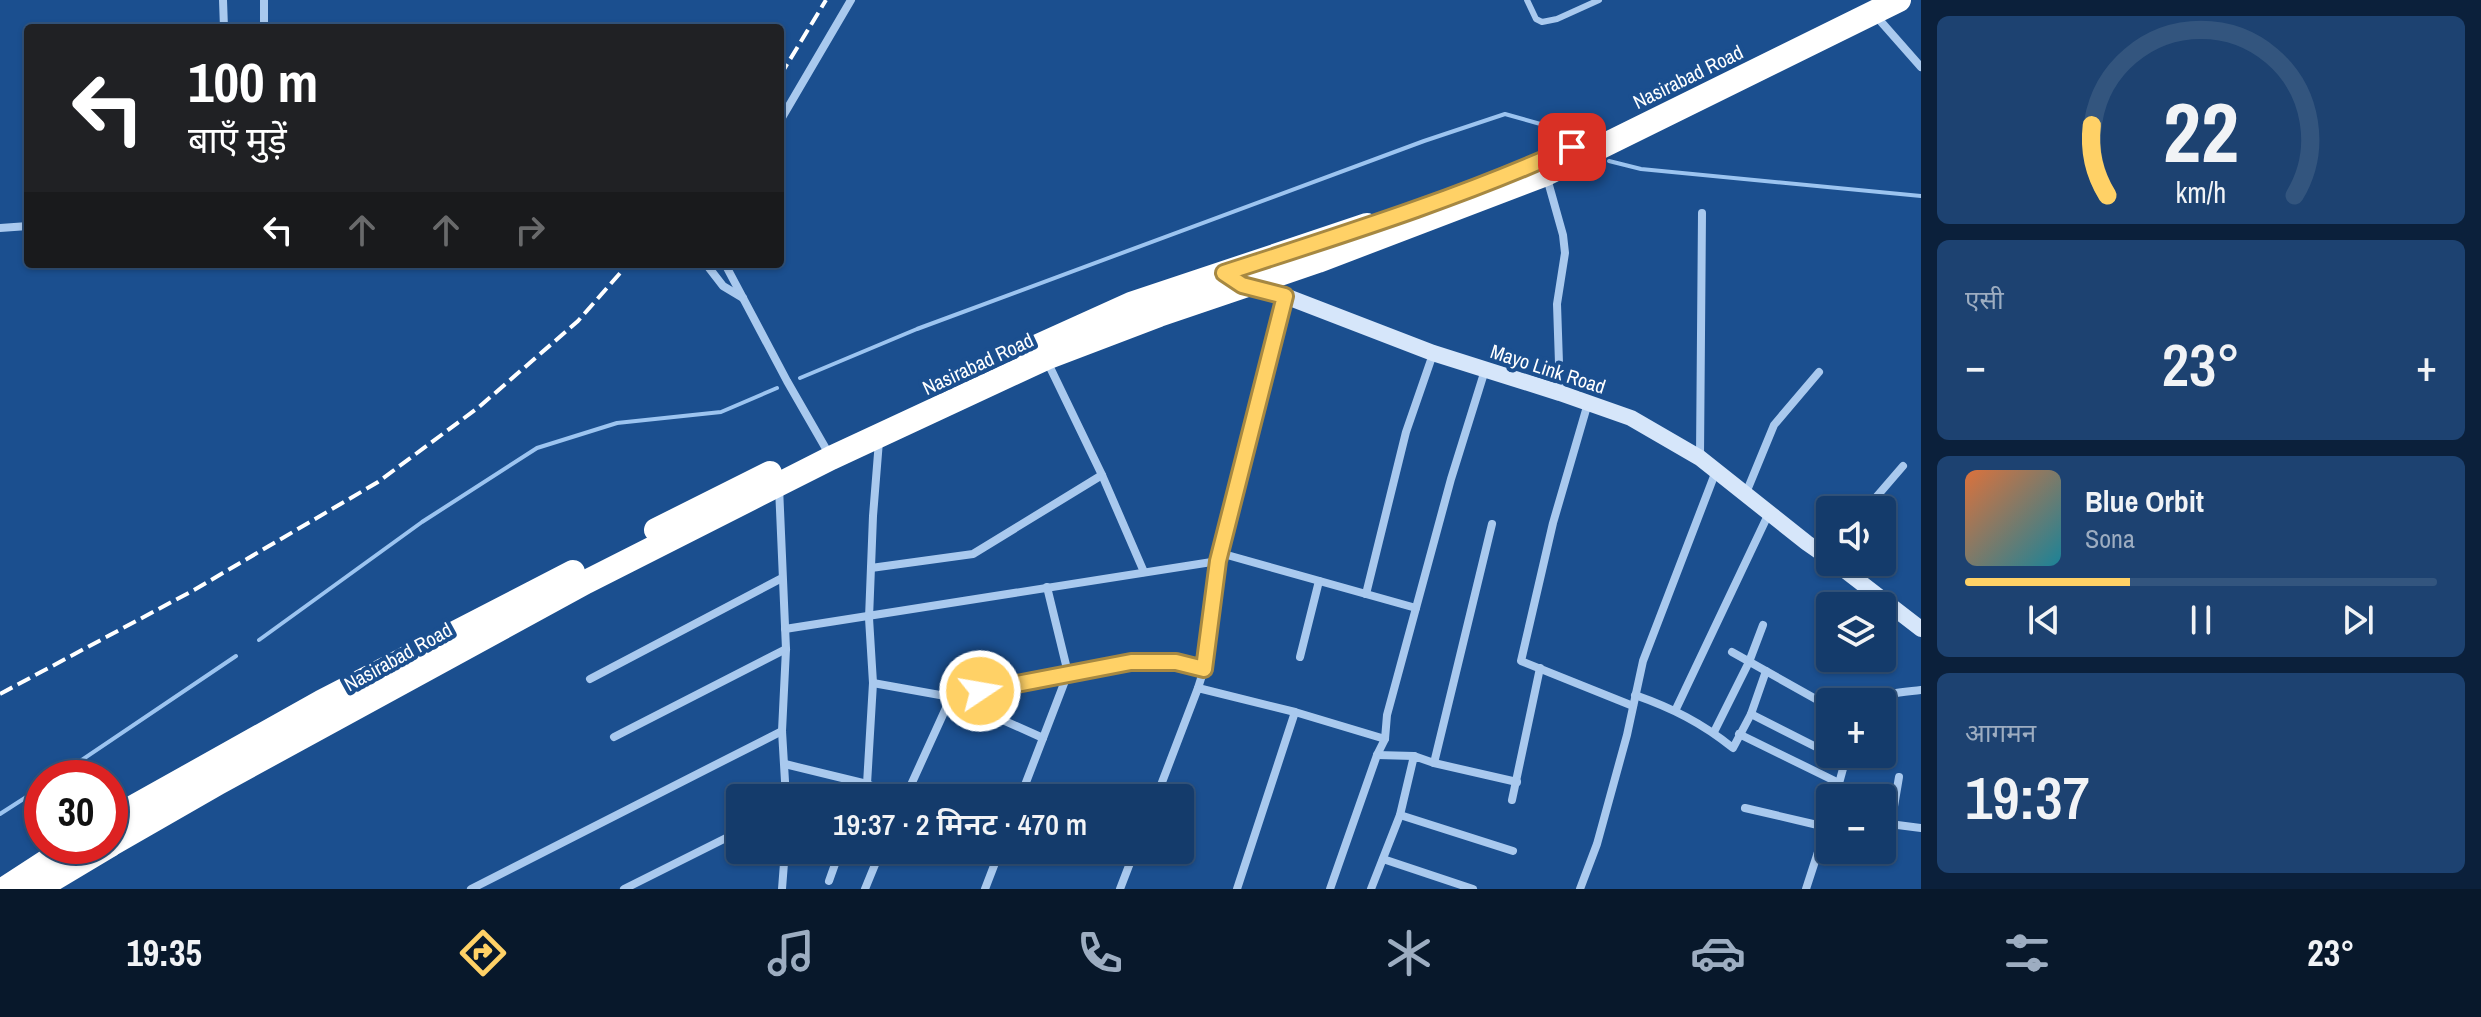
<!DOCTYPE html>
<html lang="hi">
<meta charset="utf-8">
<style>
:root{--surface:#143b6b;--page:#1d4271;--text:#f1f3f6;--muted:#9dadc1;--line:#33557e;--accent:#ffd166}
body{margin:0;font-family:"Archivo Narrow","Noto Sans Devanagari",sans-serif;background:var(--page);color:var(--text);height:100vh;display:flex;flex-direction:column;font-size:30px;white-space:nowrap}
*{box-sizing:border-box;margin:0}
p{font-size:26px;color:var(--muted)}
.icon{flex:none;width:44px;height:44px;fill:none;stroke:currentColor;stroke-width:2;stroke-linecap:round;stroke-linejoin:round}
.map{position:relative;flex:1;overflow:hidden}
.side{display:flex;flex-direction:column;gap:16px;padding:16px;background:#0b203b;width:560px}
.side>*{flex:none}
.top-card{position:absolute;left:24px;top:24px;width:760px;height:244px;border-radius:8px;box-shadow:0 2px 6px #0004,0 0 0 2px var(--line);background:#202124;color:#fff;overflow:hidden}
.controls{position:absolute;left:1816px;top:496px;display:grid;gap:16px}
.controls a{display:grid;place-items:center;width:80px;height:80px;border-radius:8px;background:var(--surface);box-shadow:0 2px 6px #0004,0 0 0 2px var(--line);font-size:40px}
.speed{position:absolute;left:24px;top:760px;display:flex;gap:16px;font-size:40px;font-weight:700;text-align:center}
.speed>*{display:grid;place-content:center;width:104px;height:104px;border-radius:50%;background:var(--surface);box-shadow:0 2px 6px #0004,0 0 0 2px var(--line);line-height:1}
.speed .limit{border:12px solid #d22;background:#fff;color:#111}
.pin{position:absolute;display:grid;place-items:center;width:68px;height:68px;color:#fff;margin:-34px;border-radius:16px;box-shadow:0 4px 12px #0006}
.me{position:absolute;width:88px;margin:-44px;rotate:78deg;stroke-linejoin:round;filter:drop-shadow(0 0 6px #0008)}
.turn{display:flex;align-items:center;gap:28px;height:168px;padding:0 32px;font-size:36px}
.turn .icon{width:104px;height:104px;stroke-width:2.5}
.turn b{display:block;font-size:56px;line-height:68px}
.lanes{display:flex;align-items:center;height:76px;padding:0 32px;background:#0003;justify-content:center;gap:40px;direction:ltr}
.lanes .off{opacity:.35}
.big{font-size:60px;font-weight:600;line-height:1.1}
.side .card{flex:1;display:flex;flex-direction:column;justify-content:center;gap:12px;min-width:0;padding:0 28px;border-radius:12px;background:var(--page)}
.side .dial{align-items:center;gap:0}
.dial svg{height:208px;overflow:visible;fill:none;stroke:var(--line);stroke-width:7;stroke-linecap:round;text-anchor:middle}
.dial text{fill:var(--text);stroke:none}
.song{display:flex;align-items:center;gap:24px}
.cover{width:96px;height:96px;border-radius:12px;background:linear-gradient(135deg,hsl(20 70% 55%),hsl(190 70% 35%))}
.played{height:8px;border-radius:4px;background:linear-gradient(90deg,var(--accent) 35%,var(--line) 35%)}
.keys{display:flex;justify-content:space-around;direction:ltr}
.heat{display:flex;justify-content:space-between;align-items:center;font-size:44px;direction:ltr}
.trip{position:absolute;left:726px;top:784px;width:468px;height:80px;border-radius:8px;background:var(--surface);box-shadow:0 2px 6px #0004,0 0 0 2px var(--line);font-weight:600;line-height:80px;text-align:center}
.menu{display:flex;height:128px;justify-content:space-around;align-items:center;background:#08182b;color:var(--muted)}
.menu .icon{width:56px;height:56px}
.menu .active{color:var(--accent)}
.menu b{font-size:36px;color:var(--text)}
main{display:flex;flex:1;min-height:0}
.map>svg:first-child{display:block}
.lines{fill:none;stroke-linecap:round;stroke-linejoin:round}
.stream{stroke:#9cc4f0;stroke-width:4}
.lane{stroke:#a9c9ee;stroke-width:6}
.street{stroke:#a9c9ee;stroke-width:8}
.secondary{stroke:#d6e6fa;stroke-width:16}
.highway{stroke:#fff;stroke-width:24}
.rail{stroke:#fff;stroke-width:4;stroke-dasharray:14 6;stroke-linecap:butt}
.route-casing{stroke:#a68842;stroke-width:20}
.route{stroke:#ffd166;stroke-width:14}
.labels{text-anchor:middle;stroke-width:8;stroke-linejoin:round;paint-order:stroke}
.street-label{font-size:20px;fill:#fff;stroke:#1b4f8f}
</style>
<main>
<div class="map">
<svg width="1921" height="889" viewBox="0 0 1921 889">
<rect width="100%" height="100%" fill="#1b4f8f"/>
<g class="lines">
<g class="stream">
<path d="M1609 161 1641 169 1921 196"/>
<path d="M800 378 917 329 1424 141 1505 114 1551 127"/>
<path d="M259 640 422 522 537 448 617 423 721 412 777 388"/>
<path d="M55 778 236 656"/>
<path d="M0 814 42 787"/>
</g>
<path class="lane" d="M1527 0 1536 19 1542 22 1557 19 1599 0"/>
<g class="street">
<path d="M223 0 224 28"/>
<path d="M264 0V28"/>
<path d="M1876 16 1921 67"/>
<path d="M780 121 851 0"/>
<path d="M1547 178 1563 235 1565 253 1557 304 1560 393"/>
<path d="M0 228 28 226"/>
<path d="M706 264 723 286 743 298"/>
<path d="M725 264 787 381 829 454"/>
<path d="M1046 359 1102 475 1144 572"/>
<path d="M1588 403 1553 523 1521 661 1633 706"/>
<path d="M1700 456 1702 213"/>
<path d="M779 487 786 649 782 731 786 798"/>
<path d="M1746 493 1774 425 1819 372"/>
<path d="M1865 510 1903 466"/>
<path d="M1882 549 1893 556"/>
<path d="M1220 553 1416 608"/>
<path d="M871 568 973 554 1102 475"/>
<path d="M1366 594 1406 432 1433 354"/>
<path d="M785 629 1218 561"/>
<path d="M1732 652 1830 707"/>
<path d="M1300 657 1319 581"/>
<path d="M590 679 782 578"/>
<path d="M873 683 951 697 1043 738"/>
<path d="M1198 688 1204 669 1218 561 1285 296"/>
<path d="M1635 695C1672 708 1702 723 1733 748L1751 714 1766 671"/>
<path d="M1872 702C1885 692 1905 692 1921 690"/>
<path d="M1676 709 1769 513"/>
<path d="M1751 714 1830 754"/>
<path d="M1714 732 1749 662 1763 625"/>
<path d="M1739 734 1839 783"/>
<path d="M614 737 786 649"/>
<path d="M1377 755 1414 756"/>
<path d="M1434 763 1492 524"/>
<path d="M785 764 867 784 900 798"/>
<path d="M861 798 867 784 873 683 869 618 873 516 879 441"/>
<path d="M905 798 951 697 1131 662 1153 660 1204 669"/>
<path d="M1020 798 1068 673 1047 587"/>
<path d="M1156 798 1198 688 1295 712 1385 739"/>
<path d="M1835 798 1847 754"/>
<path d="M1512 800 1540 668"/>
<path d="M1745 808 1826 827"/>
<path d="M1400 815 1513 851"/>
<path d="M1882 823 1921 828"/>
<path d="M1891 824 1899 777"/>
<path d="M1383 859 1473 889"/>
<path d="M829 881 840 850"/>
<path d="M471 889 782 731"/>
<path d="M624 889 740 831"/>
<path d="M782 889 785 850"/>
<path d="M865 889 881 850"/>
<path d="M985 889 1000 850"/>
<path d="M1120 889 1135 850"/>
<path d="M1237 889 1295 712"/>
<path d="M1330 889 1377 755 1385 739 1387 715 1451 479 1485 370"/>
<path d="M1371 889 1400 815 1414 756 1434 763 1517 782"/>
<path d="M1580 889 1597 844 1627 735 1643 661 1716 471"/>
<path d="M1806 889 1830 815"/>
</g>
<g class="secondary">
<path d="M1246 286 1285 296 1433 353 1560 393 1631 418 1700 458 1807 543 1830 559"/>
<path d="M1834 562 1921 629"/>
</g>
<g class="highway">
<path d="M1027 351 1131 304 1367 225"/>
<path d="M656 530 770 473"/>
<path d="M110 820 321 702 573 572"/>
<path d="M110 845 218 783 586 582 831 458 1046 358 1159 315 1318 261 1546 174 1899 0"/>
<path d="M4 889 70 846"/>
<path d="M37 889 109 846"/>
</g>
<g class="rail">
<path d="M780 76 826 0"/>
<path d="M0 694 194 590 378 482 479 407 578 321 628 264"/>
</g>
</g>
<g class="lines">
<g class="route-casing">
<path id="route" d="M980 691 1131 662H1176L1204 669 1218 561 1285 296 1242 285 1224 273C1341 235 1460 198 1572 147"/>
</g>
<use href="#route" class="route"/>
</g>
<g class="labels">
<g class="street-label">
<text transform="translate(1688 77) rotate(-26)" y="7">Nasirabad Road</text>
<text transform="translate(978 364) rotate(-25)" y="7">Nasirabad Road</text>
<text transform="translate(1548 369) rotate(18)" y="7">Mayo Link Road</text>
<text transform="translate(398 657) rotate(-29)" y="7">Nasirabad Road</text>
</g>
</g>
</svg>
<div class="controls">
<a><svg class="icon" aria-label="sound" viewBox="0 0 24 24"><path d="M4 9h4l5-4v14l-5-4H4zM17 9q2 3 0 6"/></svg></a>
<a><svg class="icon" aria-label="layers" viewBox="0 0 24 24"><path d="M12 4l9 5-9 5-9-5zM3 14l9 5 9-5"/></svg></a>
<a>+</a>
<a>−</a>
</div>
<div class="speed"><div class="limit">30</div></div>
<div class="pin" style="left:1572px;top:147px;background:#d93025"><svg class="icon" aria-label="arrive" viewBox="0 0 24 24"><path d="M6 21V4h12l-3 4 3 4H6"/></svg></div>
<svg class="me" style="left:980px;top:691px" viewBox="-20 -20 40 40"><circle r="17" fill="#ffd166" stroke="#fff" stroke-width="3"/><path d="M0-11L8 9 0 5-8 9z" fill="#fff"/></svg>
<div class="trip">19:37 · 2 मिनट · 470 m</div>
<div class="top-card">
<div class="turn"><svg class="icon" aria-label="left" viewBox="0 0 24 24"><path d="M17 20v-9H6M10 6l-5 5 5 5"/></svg><div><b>100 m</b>बाएँ मुड़ें</div></div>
<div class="lanes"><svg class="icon" aria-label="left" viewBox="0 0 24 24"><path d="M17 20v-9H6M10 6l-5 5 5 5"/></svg><svg class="icon off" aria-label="ahead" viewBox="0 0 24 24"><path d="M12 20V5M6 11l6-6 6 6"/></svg><svg class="icon off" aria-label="ahead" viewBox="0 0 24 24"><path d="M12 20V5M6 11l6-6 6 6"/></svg><svg class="icon off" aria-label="right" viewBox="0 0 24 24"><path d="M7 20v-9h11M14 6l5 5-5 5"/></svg></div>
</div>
</div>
<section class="side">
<div class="card dial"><svg viewBox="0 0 100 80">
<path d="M14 69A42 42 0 1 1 86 69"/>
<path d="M14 69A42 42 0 0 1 8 42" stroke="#ffd166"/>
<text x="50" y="56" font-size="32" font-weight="700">22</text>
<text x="50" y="72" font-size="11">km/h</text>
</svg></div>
<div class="card"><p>एसी</p>
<div class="heat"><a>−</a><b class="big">23°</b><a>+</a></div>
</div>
<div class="card">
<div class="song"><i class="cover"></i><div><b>Blue Orbit</b><p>Sona</p></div></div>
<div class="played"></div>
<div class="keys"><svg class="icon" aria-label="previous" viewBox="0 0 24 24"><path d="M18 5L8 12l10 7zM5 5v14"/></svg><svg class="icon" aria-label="pause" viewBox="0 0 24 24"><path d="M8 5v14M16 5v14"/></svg><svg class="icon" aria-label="next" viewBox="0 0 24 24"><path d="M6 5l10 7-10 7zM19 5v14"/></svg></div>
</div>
<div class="card"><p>आगमन</p><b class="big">19:37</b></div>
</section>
</main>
<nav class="menu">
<b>19:35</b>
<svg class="icon active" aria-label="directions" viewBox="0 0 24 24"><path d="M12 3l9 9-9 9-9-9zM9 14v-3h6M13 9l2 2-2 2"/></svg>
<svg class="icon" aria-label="music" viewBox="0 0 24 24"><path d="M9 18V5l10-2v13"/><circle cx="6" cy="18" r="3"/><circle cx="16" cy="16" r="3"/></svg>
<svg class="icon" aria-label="phone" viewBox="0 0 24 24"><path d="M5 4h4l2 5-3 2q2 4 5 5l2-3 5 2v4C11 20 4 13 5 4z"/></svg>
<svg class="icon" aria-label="climate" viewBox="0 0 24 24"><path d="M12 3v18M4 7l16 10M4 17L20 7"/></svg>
<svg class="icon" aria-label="car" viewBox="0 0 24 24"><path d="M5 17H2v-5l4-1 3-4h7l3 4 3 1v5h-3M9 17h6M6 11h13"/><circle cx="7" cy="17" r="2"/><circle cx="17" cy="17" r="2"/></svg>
<svg class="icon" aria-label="filters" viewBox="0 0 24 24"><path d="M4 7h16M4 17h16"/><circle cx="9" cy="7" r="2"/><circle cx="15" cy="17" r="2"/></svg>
<b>23°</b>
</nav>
